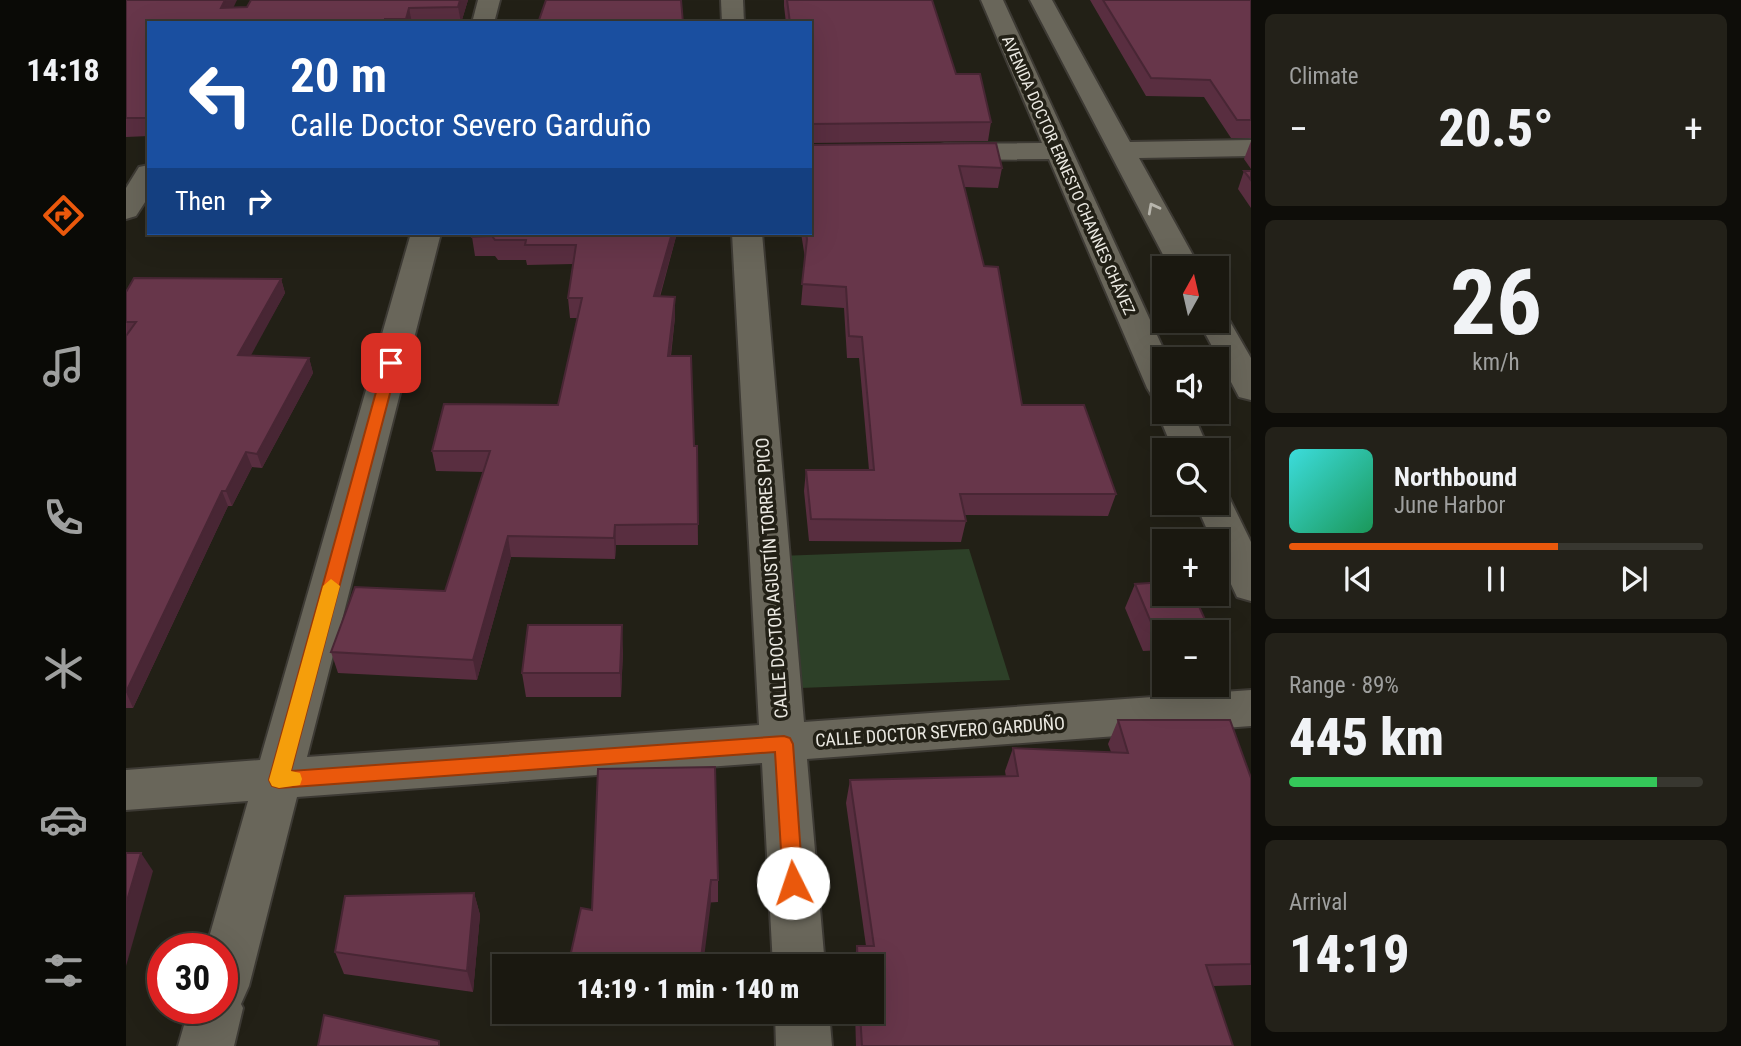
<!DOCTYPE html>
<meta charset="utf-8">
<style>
:root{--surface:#1a1810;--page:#232119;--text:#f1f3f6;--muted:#9fa09f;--line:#383730;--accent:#ea580c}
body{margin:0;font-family:"Roboto Condensed",sans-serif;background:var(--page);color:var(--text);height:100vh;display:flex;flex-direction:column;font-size:26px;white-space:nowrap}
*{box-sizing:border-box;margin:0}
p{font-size:23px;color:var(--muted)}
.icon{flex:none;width:38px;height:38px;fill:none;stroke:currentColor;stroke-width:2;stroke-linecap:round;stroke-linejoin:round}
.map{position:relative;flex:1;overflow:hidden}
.side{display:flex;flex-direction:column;gap:14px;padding:14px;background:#0e0d09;width:490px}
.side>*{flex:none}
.guide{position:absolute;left:21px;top:21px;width:665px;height:214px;border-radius:0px;box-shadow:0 7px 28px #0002,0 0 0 2px var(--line);background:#1a4fa0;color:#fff;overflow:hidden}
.needle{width:46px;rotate:8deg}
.tools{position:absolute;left:1026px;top:256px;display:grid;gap:14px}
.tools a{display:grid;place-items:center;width:77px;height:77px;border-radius:0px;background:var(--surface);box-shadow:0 7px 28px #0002,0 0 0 2px var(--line);font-size:35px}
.speed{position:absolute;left:21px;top:933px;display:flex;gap:14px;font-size:35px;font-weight:700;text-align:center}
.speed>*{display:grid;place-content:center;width:91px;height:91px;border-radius:50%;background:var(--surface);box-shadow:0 7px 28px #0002,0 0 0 2px var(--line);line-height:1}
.speed .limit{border:10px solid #d22;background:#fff;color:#111}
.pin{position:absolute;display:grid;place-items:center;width:60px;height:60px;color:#fff;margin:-30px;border-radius:14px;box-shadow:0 4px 10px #0006}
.me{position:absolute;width:77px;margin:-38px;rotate:356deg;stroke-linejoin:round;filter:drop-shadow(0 0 5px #0008)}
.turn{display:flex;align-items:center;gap:24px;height:147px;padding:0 28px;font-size:32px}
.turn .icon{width:91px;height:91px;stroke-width:2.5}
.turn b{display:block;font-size:49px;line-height:60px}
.then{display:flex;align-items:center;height:66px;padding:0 28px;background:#0003;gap:14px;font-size:26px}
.big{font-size:52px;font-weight:800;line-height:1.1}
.side .widget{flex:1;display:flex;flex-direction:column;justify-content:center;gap:10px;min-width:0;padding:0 24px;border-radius:10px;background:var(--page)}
.side .dial{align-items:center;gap:0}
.dial b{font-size:91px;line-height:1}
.song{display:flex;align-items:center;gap:21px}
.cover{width:84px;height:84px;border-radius:10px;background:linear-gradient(135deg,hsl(180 70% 55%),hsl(150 70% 35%))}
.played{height:7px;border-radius:4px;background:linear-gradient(90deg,var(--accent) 65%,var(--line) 65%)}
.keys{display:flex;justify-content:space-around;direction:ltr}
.heat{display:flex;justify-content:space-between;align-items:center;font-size:38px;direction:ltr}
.charge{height:10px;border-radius:5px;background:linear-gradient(90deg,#34c759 89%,var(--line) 0)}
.trip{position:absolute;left:366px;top:954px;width:392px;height:70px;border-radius:0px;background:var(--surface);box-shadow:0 7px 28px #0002,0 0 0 2px var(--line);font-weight:800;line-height:70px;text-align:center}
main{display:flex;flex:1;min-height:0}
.tabs{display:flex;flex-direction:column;width:126px;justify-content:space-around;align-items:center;background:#0a0a06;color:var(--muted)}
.tabs .icon{width:49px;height:49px}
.tabs .selected{color:var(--accent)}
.tabs b{font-size:32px;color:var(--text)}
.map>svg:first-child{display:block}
.green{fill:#2d4028}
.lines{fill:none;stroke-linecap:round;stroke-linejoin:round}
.minor-casing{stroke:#3d3a34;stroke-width:4}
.minor{fill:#69665a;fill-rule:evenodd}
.wall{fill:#592e40}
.shaded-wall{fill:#482634}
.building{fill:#67364a;stroke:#482634;stroke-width:2}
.oneway{stroke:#b7b5ac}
.route{fill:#ea580c;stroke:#983908;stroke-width:2}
.slow{fill:#f59e0b}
.labels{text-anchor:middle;stroke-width:7;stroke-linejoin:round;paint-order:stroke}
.far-street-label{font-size:16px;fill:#ebe9e2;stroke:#222016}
.street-label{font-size:18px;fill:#ebe9e2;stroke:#222016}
</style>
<main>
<nav class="tabs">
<b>14:18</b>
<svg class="icon selected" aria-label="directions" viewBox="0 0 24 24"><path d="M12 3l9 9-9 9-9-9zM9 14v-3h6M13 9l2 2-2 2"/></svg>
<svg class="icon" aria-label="music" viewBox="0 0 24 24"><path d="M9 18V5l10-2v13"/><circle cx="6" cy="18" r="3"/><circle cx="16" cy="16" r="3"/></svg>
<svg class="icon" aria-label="phone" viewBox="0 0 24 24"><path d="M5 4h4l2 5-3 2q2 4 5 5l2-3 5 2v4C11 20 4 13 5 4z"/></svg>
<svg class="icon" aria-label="climate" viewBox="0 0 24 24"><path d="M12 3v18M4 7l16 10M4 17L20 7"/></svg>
<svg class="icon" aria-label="car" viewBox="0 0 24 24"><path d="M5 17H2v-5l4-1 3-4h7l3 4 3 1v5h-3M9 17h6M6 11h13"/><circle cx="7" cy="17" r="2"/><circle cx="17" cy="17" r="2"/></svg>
<svg class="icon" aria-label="filters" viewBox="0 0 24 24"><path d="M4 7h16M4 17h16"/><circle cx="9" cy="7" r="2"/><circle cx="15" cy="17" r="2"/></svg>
</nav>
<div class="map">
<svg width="1125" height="1046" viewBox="0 0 1125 1046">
<rect width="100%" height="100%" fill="#222016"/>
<path class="green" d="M843 549 884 680 674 688 653 556Z"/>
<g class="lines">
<g class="minor-casing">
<g id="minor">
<path d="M352 0H374L368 23H346Z"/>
<path d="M595 0H617L618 23H596Z"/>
<path d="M855 0H877L1042 359H1038V399L1026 396 1021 388 923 159 819 160 810 158 806 152 810 146 819 144 916 143Z"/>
<path d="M904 0H926L1004 142 1125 140V156L1013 158 1074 268H1044Z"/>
<path d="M23 165V196L10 216 0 219V188L13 167Z"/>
<path d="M285 233H315L181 757 633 725 606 233H636L678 722 1125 690V726L681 759 699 966H647L636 763 171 797 123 986 115 1004 117 1008 108 1046H52L63 1008H96V948H80L122 801 0 810V770L134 760Z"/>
<path d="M1090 311 1099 313 1125 358V400L1113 397 1072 320H1090Z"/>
<path d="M1038 402V411H1066L1083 450H1047L1031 411Z"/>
<path d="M1090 490 1101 493 1125 542V601L1111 597 1090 552V541H1086L1069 502H1090Z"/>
<path d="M649 1012H703L706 1046H650Z"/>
</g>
</g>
<use href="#minor" class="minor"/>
</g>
<g class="wall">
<path d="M0 0 107 8 342 0 335 23H23V136L0 137Z"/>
<path d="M658 0H806L830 74 865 122 862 141 684 143V23H660L658 6Z"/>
<path d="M964 0H1125V138H1105L1078 97 1020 96Z"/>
<path d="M1125 141V169L1118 159Z"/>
<path d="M686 145 876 168 872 188 838 187 858 266 896 405 990 494 982 516 839 515 840 521 835 542 683 541 678 491 680 470H743L733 358H721L718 308 675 305 679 258 675 233H684Z"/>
<path d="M1118 171H1125V208L1112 189Z"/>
<path d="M551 233 534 297 549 317 545 356 568 446H571L572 545H490L489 559 385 557 351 680 212 673 205 652 319 591 358 472 310 471 306 451 432 405 451 318H444L442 298 447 264 401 265 400 260H372L369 256H349L346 237Z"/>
<path d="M155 279 159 293 124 355 183 358 187 373 136 468 126 467 106 506H102L7 708H0V292Z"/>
<path d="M1009 584 1081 624 1078 632H1038V650L1017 651 999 608Z"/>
<path d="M497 650 495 697H400L396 673Z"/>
<path d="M992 720 1125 778V985L1087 986 1107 1046H730L729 1012H746V966H727L731 946H740L720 803 724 780 880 777 879 771 887 748 985 752 982 744Z"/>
<path d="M472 769 592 880V902L466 910Z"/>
<path d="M348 893 354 915 347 992 218 974 209 952Z"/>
<path d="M487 1012H571L570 1023Z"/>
</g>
<g class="shaded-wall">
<path d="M99 0H111L100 23 95 8Z"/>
<path d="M334 0H342L335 23 332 7Z"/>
<path d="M283 8 286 23H281L280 19Z"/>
<path d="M546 233H551L528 316V296Z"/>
<path d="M155 279 159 293 117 370 112 355Z"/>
<path d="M549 297V317L542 377V356Z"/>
<path d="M183 358 187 373 136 468 131 454Z"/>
<path d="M120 452 126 467 106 506 100 491Z"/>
<path d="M96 491 102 506 7 708 0 692Z"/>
<path d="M489 525 490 545 489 559 488 538Z"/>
<path d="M382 536 385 557 351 680 347 660Z"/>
<path d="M496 625 497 650 495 697 494 673Z"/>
<path d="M15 853 27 871 0 966V904Z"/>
<path d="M585 880V902L577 966H574Z"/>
<path d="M348 893 354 915 347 992 341 971Z"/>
</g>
<g class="building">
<path d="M0 0H99L95 8 121 7 125 0H334L332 7 283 8 280 19H259V23H23V118H0Z"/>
<path d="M420 0H555L557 23H412Z"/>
<path d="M661 0H806L830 74H854L865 122 685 124 684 125V23H664Z"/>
<path d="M977 0H1125V120H1111L1084 80 1025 78Z"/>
<path d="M870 143 876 168 833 166 858 266 872 267 896 405H958L990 494H834L840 521 685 519 680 470H748L736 337 723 336 720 287 676 284 681 239 680 233H684V144L686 145Z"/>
<path d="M1118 171H1125V180Z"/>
<path d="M347 233H546L528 296 549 297 542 356H565L568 446H571L572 524 489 525 488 538 382 536 347 660 205 652 229 587 319 591 364 451H306L318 404 432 405 456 298H442L450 245H399L400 240H369L366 236 346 237Z"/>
<path d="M8 278 155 279 112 355 183 358 131 454 120 452 100 491H96L0 692V336L10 322H0V292Z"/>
<path d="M1038 582V593H1067L1081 624 1027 627 1009 584Z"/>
<path d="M402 625H496L494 673H396Z"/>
<path d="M992 720H1104L1125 778V964L1080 965 1107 1046H736L734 1012H746V966H732L731 946H748L724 780 892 776 887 748 1002 753Z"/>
<path d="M589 767 592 880H585L574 966H442L455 908 466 910 472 769Z"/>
<path d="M0 853H15L0 904Z"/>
<path d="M348 893 341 971 209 952 219 896Z"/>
<path d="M198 1015 313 1041V1046H192Z"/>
</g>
<defs><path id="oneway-chevron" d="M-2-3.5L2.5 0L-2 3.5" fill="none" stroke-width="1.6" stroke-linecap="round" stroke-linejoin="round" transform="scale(1.75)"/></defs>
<use class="oneway" href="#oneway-chevron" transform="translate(1027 208) rotate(-118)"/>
<path class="route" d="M265 359 272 363 165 771 658 736 664 738 667 744 677 883 674 889 667 892 660 889 657 883 649 752 153 788 146 786 143 780 258 363Z"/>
<path class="slow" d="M205 579 214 586 165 771 174 773 176 779 174 785 153 788 146 786 143 780 197 586Z"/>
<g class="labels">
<g class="far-street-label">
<text transform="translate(943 175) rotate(66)" y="6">AVENIDA DOCTOR ERNESTO CHANNES CHÁVEZ</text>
</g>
<g class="street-label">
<text transform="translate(646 578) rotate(-94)" y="6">CALLE DOCTOR AGUSTÍN TORRES PICO</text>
<text transform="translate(814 732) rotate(-4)" y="6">CALLE DOCTOR SEVERO GARDUÑO</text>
</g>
</g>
</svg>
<div class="tools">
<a><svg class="needle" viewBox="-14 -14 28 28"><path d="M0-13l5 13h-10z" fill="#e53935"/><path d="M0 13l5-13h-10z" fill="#9fa09f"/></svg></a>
<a><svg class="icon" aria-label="sound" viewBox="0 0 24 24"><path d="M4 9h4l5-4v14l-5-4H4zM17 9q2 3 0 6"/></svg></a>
<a><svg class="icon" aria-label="search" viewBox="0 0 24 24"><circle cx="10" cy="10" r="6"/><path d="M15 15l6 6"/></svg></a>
<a>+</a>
<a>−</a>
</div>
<div class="speed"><div class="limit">30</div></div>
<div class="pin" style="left:265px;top:363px;background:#d93025"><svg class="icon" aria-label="arrive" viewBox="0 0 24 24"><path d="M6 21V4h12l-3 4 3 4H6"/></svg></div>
<svg class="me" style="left:667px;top:883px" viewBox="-20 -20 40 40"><circle r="19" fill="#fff"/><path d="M0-13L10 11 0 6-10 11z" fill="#ea580c"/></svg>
<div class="trip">14:19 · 1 min · 140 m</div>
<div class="guide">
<div class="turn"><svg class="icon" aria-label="left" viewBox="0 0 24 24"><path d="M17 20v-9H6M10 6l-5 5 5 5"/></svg><div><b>20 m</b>Calle Doctor Severo Garduño</div></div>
<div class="then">Then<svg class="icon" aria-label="right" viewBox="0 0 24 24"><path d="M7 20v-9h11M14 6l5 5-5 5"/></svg></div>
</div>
</div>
<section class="side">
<div class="widget"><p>Climate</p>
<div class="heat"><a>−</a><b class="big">20.5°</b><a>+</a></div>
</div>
<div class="widget dial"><b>26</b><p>km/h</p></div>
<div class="widget">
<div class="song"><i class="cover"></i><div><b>Northbound</b><p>June Harbor</p></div></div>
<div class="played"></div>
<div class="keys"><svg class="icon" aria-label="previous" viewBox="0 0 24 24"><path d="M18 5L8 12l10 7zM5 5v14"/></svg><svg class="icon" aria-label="pause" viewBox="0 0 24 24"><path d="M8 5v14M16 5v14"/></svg><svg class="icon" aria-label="next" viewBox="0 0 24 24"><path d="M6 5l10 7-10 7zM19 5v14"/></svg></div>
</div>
<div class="widget"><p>Range · 89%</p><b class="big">445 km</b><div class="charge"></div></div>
<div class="widget"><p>Arrival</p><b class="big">14:19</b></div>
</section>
</main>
